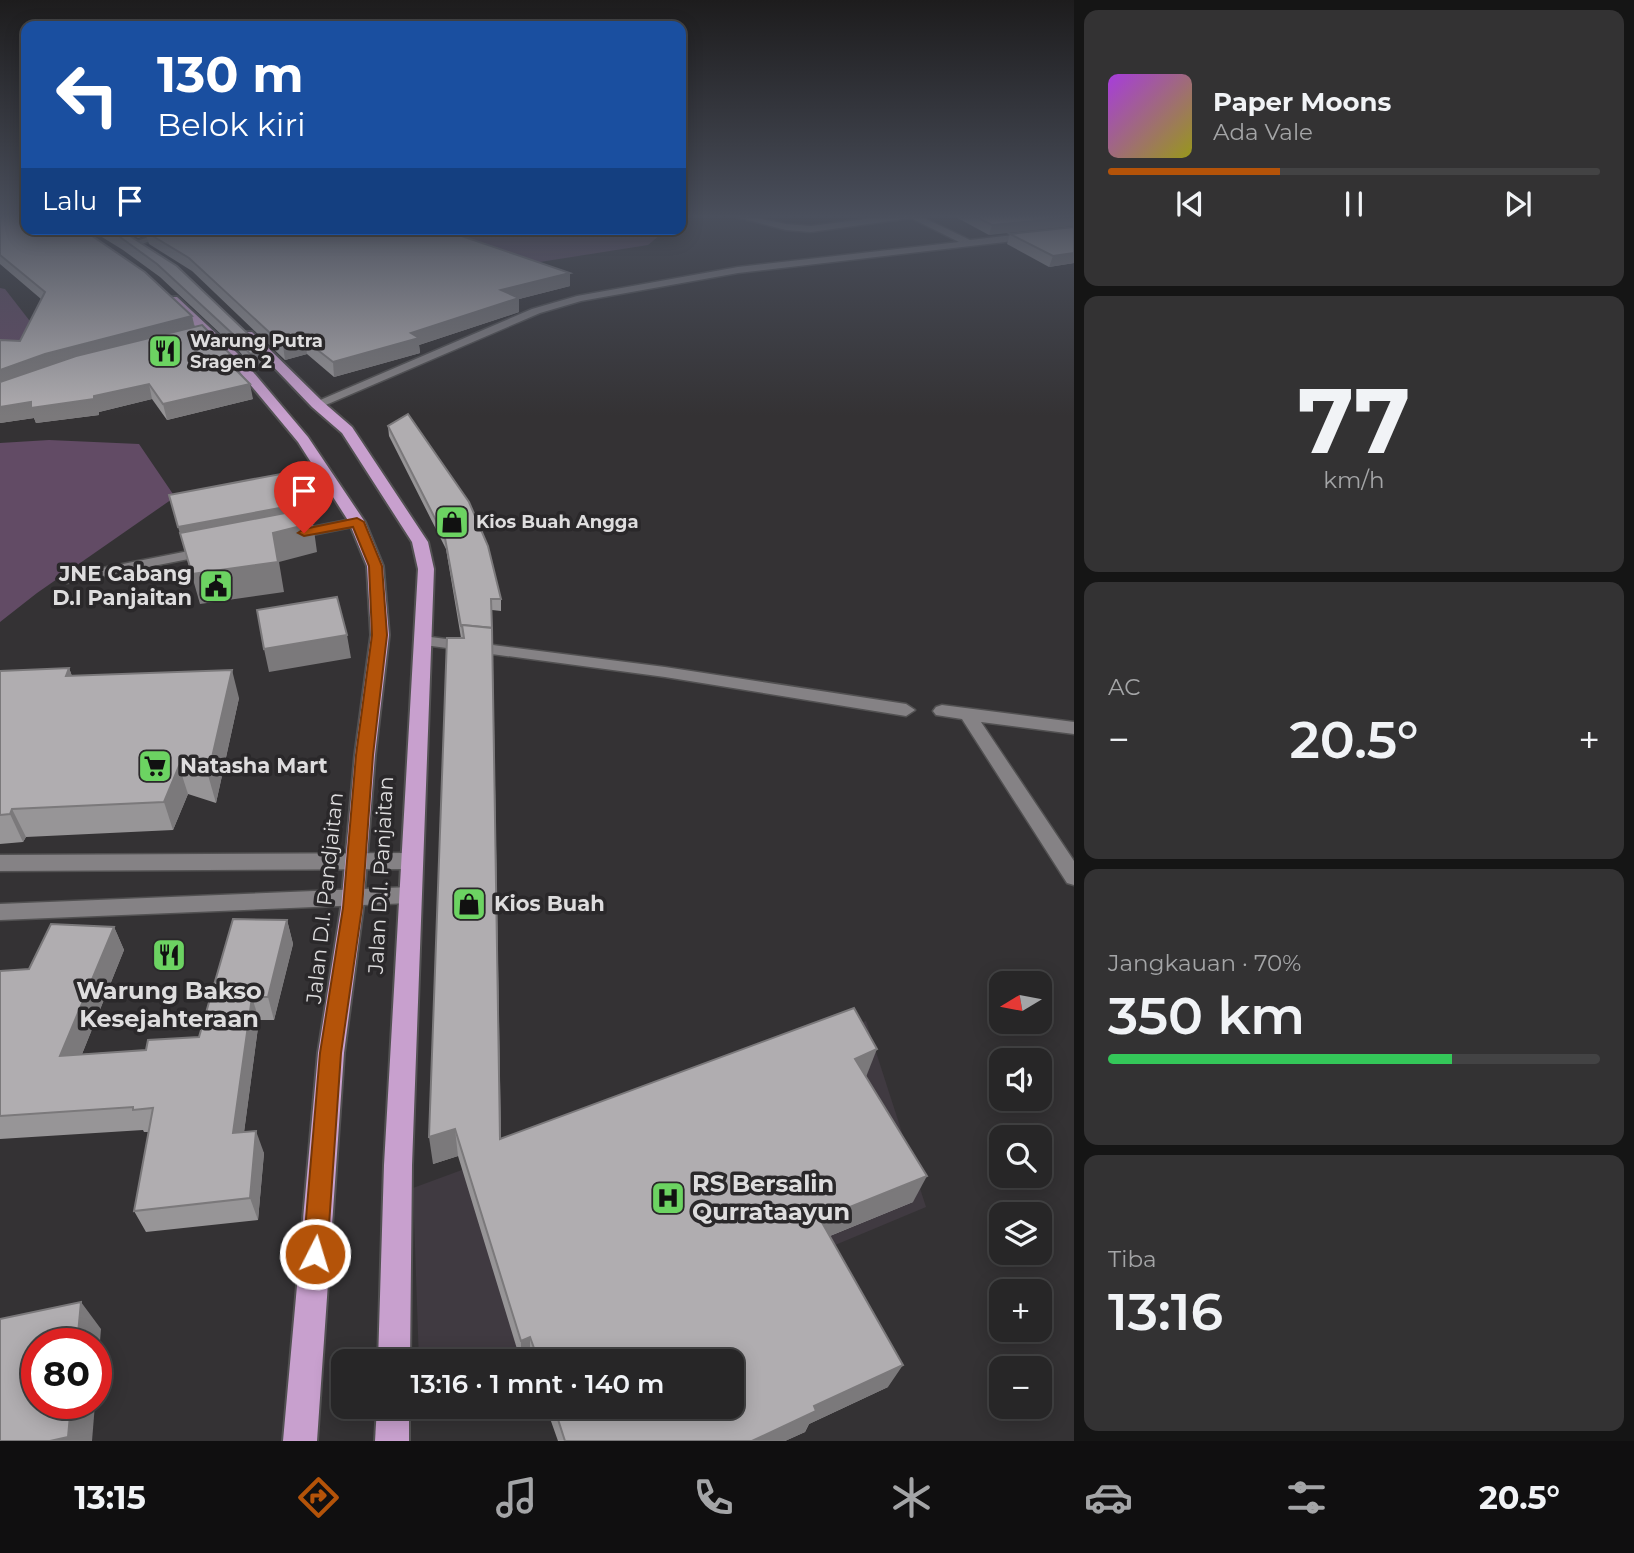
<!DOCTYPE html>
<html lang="id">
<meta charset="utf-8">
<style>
:root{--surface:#272627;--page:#333233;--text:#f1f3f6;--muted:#a4a5a7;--line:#434344;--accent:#b45309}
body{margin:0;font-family:Montserrat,sans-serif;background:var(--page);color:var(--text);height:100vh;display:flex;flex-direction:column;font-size:26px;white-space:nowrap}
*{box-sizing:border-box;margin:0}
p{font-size:23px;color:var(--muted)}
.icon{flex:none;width:38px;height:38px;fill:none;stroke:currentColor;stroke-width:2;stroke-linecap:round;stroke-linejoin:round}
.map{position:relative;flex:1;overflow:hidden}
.panel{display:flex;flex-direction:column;gap:10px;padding:10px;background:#151515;width:560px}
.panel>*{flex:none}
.top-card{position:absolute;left:21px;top:21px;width:665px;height:214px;border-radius:14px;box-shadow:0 4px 18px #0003,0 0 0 2px var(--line);background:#1a4fa0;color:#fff;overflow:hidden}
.needle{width:46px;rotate:260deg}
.controls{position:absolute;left:989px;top:971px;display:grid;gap:14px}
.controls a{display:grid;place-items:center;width:63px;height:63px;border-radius:14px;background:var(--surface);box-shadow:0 4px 18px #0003,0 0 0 2px var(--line);font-size:35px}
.speed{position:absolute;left:21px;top:1328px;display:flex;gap:14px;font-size:35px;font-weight:700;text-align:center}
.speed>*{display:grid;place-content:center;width:91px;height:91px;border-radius:50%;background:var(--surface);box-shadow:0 4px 18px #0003,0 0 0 2px var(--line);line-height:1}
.speed .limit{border:10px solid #d22;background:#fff;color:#111}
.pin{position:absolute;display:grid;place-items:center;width:60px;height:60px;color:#fff;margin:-72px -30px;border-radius:50% 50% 50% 0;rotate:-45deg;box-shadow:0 0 7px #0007}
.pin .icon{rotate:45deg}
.me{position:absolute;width:77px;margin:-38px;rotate:5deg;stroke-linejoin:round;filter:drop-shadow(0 0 5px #0008)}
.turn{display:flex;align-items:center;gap:24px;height:147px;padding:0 21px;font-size:32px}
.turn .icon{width:91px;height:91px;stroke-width:2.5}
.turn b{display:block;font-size:49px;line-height:60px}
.then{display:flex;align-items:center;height:66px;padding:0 21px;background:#0003;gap:14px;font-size:26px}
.big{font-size:52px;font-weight:600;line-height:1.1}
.panel .card{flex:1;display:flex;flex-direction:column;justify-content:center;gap:10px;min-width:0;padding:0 24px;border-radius:14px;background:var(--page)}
.panel .dial{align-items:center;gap:0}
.dial b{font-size:91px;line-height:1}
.song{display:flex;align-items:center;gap:21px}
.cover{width:84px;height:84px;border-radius:10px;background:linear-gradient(135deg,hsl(280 70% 55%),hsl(60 70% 35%))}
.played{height:7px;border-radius:4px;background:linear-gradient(90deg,var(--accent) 35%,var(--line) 35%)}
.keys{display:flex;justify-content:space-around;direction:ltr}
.heat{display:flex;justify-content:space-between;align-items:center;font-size:38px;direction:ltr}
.charge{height:10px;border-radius:5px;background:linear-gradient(90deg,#34c759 70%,var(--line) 0)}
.trip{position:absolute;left:331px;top:1349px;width:413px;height:70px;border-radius:14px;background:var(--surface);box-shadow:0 4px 18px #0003,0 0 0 2px var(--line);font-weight:600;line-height:70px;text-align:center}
.dock{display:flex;height:112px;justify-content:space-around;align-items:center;background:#100f10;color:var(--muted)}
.dock .icon{width:49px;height:49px}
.dock .active{color:var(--accent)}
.dock b{font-size:32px;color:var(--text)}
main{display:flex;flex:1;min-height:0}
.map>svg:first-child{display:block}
.built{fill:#403a41}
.green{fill:#624b65}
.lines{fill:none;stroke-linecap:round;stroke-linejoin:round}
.service-casing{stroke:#525152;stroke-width:3}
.minor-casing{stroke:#525152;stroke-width:3}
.tertiary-casing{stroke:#525152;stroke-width:3}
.trunk-casing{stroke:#525152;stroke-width:4}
.service{fill:#858285;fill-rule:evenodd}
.minor{fill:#858285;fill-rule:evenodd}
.tertiary{fill:#858285;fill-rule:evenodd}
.trunk{fill:#c8a0ce;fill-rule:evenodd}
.wall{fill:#979597}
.shaded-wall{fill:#7b797b}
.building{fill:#b0adb0;stroke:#7b797b;stroke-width:2}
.route{fill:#b45309;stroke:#753606;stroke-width:2}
.labels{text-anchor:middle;stroke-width:7;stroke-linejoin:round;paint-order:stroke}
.far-poi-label{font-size:18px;font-weight:bold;fill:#deddde;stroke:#2a282a;text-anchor:start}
.poi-label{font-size:21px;font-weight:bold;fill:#deddde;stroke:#2a282a;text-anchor:start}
.street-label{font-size:21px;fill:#deddde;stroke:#2a282a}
.near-poi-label{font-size:24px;font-weight:bold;fill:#deddde;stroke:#2a282a}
</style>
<main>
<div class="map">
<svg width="1074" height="1441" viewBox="0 0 1074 1441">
<rect width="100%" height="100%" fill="#343234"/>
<path class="built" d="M866 1021 926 1207 558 1361 419 1362 413 1188Z"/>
<g class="green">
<path d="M363 229H664L666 230 648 245 540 262 426 301Z"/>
<path d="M0 288 5 289 36 329 15 345 0 347Z"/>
<path d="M49 440 139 444 175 497 37 593 0 622V443Z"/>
</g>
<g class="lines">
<g class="service-casing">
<g id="service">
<path d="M423 636 665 667 906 704 915 710 906 716 665 677 417 644 415 641Z"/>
<path d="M942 705 1074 722V734L981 722 1074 861V885L1067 883 962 719 936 715 933 711 936 707Z"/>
</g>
</g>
<g class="minor-casing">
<g id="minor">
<path d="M729 215H743L786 224 811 226 896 215H918L970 240 1074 228V234L738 273 581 301 540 313 321 407 311 404 532 309 577 296 738 267 959 242 911 218 811 232 786 230Z"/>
<path d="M357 518 362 519V525L292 539 285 535 292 531Z"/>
<path d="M209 547 214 548 216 551 214 554 67 583 60 579 67 575Z"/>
<path d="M412 853 419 856 422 861 419 866 412 869 0 871V855Z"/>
<path d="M410 887 417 889 420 895 417 901 410 903 0 920V904Z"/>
</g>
</g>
<g class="tertiary-casing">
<path id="tertiary" d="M170 229H183L139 245 132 243Z"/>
</g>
<g class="trunk-casing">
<g id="trunk">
<path d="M169 297H177L237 353 308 437 365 522 383 566 389 635 375 755 363 908 344 1053 317 1441H283L318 1053 341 908 355 755 371 635 367 566 349 522 298 442 229 359 169 301Z"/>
<path d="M244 332H252L322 401 352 427 428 542 434 569 412 1165 410 1362H378L384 1165 418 569 412 542 342 433 312 407 244 336Z"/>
<path d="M377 1407H409V1441H375Z"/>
</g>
</g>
<use href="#service" class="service"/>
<use href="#minor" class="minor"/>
<use href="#tertiary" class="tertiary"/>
<use href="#trunk" class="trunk"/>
</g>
<g class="wall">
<path d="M0 215 192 316 195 327 234 358 236 370 253 399 167 420 152 399 99 412V415L36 423 34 418 0 423V340L20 341 41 299 0 264Z"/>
<path d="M952 215H1074L989 235Z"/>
<path d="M1074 227V263L1049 267 1007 244 1010 234Z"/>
<path d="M89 229H119L265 350 268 364 253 368 239 351 160 277 123 250Z"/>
<path d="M124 229H441L570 273V286L519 299V312L419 345 420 353 334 377 307 354 285 360 192 271 149 244 146 235 138 238Z"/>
<path d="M388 426 501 599V611L492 610 501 1139 866 1077 913 1202 830 1236 888 1387 809 1424 805 1432 785 1441H558L546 1407H732V1362H531L530 1360 526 1362H521L458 1156 433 1164 461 638 446 549 389 436Z"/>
<path d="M69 668 72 676 239 698 216 803 188 794 173 830 26 837 23 842 0 844V671Z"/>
<path d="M287 920 293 944 274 1020H259L244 1132 264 1153 258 1220 146 1232 134 1211 149 1132H144L143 1130 0 1139V971L29 969 114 927 124 950 82 1054 146 1050 199 1037Z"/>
</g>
<g class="shaded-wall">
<path d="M1074 217V226L989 235 992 225Z"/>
<path d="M136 229H162L146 232V235L138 238Z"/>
<path d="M1074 253V263L1049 267 1053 256Z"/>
<path d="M570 273V286L519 299V312L419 345 420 353 334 377 333 362 411 333 501 290Z"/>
<path d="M192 316 195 330 0 387V370L45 354Z"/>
<path d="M305 340 307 354 285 360 283 345Z"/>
<path d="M265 350 268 364 253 368 250 354Z"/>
<path d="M234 358 237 372 226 360Z"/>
<path d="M149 384 152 399 99 412V415L36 423 34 418 0 423V407L31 402 94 396Z"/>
<path d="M250 384 253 399 167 420 163 404Z"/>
<path d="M301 504 305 525 313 523 317 552 279 562 284 592 200 604 178 527Z"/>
<path d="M347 635 351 658 269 672 264 649Z"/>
<path d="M493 657 501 1166 500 1139Z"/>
<path d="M69 668 79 696 66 676Z"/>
<path d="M232 670 239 698 216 803 208 775Z"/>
<path d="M179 766 188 794 173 830 164 802Z"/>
<path d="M12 809 26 837 23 842 10 814Z"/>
<path d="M287 920 293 944 274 1020 268 997Z"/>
<path d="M114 927 124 950 72 1079 60 1056Z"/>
<path d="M252 997 259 1020 241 1155 233 1133Z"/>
<path d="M877 1049 866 1077 855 1059Z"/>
<path d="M455 1129 458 1156 433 1164 429 1137Z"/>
<path d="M256 1131 264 1153 258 1220 250 1198Z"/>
<path d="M927 1176 913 1202 810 1244 820 1219Z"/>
<path d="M81 1302 101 1329 96 1391V1344H77Z"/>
<path d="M530 1337V1360L526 1362H521V1341Z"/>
<path d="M903 1365 888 1387 809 1424 805 1432 785 1441H752L814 1406Z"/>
<path d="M71 1404H95L92 1441H50Z"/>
</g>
<g class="building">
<path d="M0 215H26V229H82L145 272 192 316 45 354 0 370V340L20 341 45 292 0 255Z"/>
<path d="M972 215H1074V217L992 225Z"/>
<path d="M1074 227V253L1053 256 1010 234Z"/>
<path d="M107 229H119L177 266 265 350 250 354 236 337 157 264 120 237Z"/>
<path d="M153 229H441L570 273 501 290 519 298 411 333 419 338 333 362 305 340 283 345 189 258 146 232Z"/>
<path d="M202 325 234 358 226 360 250 384 163 404 149 384 94 396V399L31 408V402L0 407V382L76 356Z"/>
<path d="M408 414 469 502 488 546 501 599H491L492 630V628L462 625 463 627 461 626 445 538 388 426Z"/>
<path d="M286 473 301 504 178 527 169 495Z"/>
<path d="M306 509 313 523 273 533 278 562 192 574 180 533Z"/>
<path d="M337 597 347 635 264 649 257 610Z"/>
<path d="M462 625 492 628 500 1139 854 1008 877 1049 855 1059 927 1176 820 1219 903 1365 814 1406 816 1411 752 1441H565L554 1407H732V1362H539L530 1337 521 1341 455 1129 429 1137 447 638H464Z"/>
<path d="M69 668 66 676 232 670 208 775 179 766 164 802 12 809 10 814 0 815V671Z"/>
<path d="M233 919 287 920 268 997H252L233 1133 256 1131 250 1198 134 1211 153 1108 133 1110V1107L0 1116V971L29 969 51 924 114 927 60 1056 146 1050 148 1040 199 1037Z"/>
<path d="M81 1302 77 1344H37V1404H71L68 1437 50 1441H0V1319Z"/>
</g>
<linearGradient id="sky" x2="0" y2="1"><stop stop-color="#1d1c1d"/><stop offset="0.52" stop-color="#4a4f5c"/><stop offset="1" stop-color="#4a4f5c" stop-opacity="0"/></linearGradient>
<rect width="1074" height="416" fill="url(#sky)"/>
<path class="route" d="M357 518 364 522 382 566 387 635 373 755 362 908 341 1053 327 1254 324 1262 315 1266 306 1262 303 1254 320 1053 343 908 356 755 372 635 369 566 353 527 304 536 298 533 304 529Z"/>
<defs>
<g id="restaurant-square" transform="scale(1.75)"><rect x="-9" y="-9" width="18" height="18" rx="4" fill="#6cd362" stroke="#2a282a"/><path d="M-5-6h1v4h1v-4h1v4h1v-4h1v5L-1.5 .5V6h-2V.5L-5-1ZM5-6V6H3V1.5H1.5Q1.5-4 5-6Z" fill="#111"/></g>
<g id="shop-square" transform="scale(1.75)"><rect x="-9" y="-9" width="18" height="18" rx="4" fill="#6cd362" stroke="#2a282a"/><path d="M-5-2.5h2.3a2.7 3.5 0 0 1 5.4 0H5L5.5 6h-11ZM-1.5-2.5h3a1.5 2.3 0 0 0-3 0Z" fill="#111"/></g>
<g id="civic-square" transform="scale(1.75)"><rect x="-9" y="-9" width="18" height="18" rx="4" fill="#6cd362" stroke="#2a282a"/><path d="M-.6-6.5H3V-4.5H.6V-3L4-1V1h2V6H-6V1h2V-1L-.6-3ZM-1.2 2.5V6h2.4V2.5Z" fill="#111"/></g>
<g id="supermarket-square" transform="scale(1.75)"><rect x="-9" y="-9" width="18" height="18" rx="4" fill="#6cd362" stroke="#2a282a"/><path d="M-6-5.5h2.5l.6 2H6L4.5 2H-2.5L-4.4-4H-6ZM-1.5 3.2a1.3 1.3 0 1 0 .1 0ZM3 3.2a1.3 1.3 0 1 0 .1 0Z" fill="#111"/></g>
<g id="hospital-square" transform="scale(1.75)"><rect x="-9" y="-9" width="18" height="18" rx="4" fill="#6cd362" stroke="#2a282a"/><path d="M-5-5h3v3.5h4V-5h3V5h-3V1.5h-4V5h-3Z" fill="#111"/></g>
</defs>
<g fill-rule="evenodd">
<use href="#restaurant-square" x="165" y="351"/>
<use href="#shop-square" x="452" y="522"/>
<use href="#civic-square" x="216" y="586"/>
<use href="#supermarket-square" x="155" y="766"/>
<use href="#shop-square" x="469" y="904"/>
<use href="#restaurant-square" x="169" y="955"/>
<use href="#hospital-square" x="668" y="1198"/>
</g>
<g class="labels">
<g class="far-poi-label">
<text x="190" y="347">Warung Putra<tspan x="190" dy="21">Sragen 2</tspan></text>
<text x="476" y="528">Kios Buah Angga</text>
</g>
<g class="poi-label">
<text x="192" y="581" text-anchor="end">JNE Cabang<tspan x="192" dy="24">D.I Panjaitan</tspan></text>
<text x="180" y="773">Natasha Mart</text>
<text x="494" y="911">Kios Buah</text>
</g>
<g class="street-label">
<text transform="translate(381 875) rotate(-87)" y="7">Jalan D.I. Panjaitan</text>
<text transform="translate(325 898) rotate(-84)" y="7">Jalan D.I. Pandjaitan</text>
</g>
<g class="near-poi-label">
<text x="169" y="999">Warung Bakso<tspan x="169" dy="28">Kesejahteraan</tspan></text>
<text x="692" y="1192" text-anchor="start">RS Bersalin<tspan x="692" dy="28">Qurrataayun</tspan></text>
</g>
</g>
</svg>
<div class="controls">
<a><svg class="needle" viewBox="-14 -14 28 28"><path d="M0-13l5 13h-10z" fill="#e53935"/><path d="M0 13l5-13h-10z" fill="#a4a5a7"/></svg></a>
<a><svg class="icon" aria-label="sound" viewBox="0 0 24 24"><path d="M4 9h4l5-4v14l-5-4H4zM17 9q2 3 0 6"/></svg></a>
<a><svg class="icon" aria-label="search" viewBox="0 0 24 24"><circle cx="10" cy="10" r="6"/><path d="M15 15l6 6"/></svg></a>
<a><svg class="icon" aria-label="layers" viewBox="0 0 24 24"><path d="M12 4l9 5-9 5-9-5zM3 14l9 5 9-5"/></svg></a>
<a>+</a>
<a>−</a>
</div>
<div class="speed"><div class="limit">80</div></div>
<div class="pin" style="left:304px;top:533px;background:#d93025"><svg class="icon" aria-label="arrive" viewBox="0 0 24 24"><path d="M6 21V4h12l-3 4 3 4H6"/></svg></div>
<svg class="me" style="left:315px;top:1254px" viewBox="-20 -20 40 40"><circle r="17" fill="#b45309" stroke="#fff" stroke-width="3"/><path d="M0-11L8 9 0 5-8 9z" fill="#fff"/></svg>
<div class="trip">13:16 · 1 mnt · 140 m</div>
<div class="top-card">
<div class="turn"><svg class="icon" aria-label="left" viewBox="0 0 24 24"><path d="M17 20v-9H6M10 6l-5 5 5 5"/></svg><div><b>130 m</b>Belok kiri</div></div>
<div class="then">Lalu<svg class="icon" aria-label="arrive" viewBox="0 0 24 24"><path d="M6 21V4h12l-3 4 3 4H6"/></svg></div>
</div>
</div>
<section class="panel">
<div class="card">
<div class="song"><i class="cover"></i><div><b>Paper Moons</b><p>Ada Vale</p></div></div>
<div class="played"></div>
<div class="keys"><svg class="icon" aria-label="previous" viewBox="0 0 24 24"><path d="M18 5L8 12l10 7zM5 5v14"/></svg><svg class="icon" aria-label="pause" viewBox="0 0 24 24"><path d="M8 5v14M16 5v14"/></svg><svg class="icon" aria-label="next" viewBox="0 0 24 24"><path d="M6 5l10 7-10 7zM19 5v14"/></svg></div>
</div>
<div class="card dial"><b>77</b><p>km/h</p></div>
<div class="card"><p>AC</p>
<div class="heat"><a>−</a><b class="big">20.5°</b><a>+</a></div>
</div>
<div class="card"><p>Jangkauan · 70%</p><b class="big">350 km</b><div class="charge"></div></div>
<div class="card"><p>Tiba</p><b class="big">13:16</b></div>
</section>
</main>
<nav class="dock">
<b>13:15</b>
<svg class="icon active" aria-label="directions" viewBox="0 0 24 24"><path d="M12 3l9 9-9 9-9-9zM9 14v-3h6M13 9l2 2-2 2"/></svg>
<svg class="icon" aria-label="music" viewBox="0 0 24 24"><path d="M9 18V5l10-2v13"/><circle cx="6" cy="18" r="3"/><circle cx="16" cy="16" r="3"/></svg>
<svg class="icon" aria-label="phone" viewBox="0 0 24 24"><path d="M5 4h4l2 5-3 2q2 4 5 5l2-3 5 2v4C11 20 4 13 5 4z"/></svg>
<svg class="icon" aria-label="climate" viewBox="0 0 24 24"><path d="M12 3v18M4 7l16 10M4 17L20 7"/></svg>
<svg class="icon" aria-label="car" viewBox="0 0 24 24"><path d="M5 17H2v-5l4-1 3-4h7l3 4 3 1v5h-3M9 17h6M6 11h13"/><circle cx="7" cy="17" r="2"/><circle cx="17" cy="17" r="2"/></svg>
<svg class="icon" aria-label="filters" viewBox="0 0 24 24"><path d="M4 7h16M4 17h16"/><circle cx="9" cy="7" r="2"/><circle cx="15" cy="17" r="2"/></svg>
<b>20.5°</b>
</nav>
